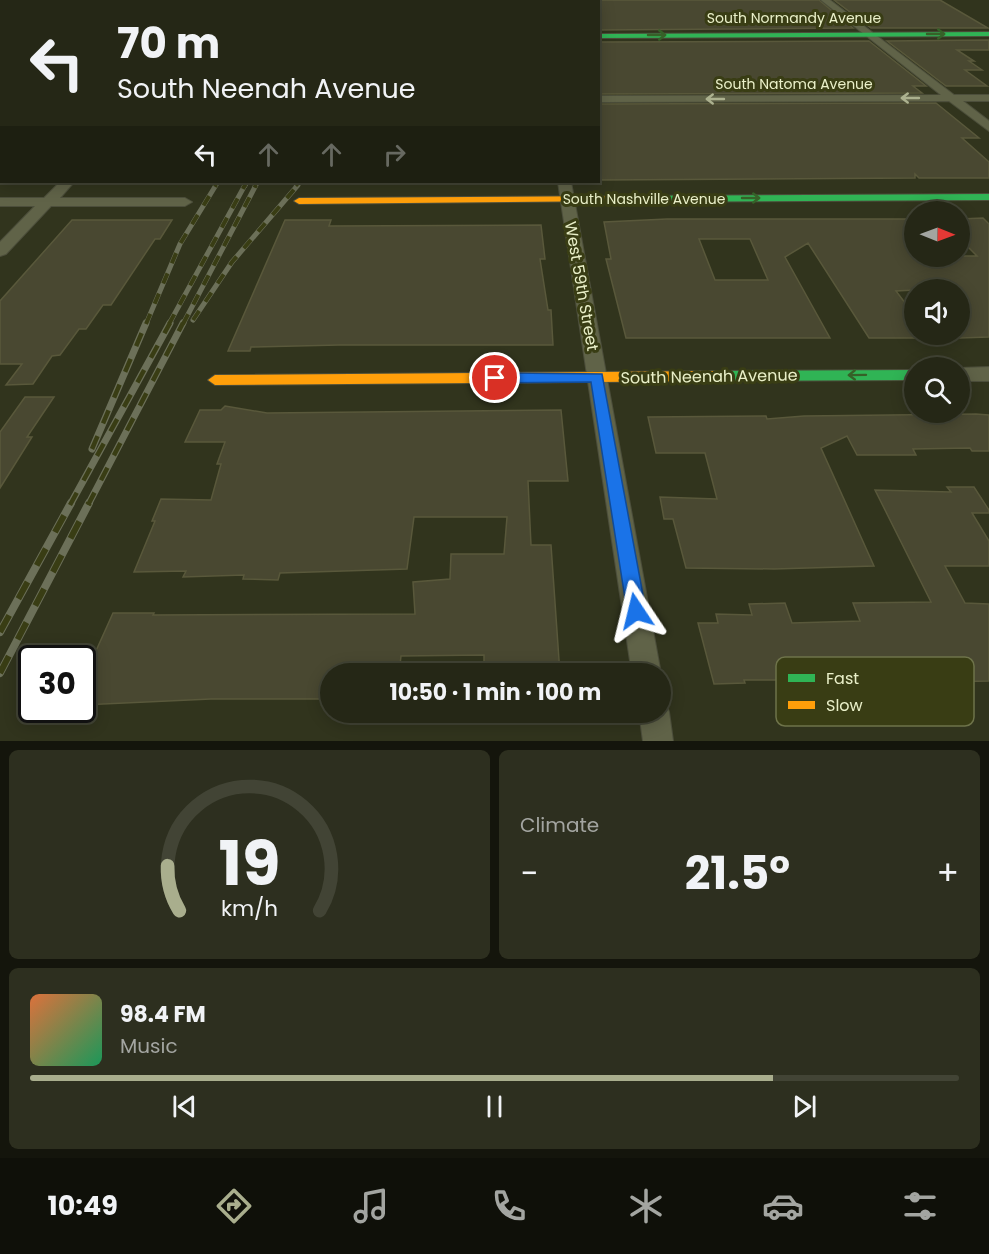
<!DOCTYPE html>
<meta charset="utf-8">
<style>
:root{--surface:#252716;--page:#2d2f1f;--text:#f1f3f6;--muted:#a3a5a1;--line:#424435;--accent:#a9ae8d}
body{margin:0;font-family:Poppins,sans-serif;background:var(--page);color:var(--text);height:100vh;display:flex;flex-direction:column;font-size:22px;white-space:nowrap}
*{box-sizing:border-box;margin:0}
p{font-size:20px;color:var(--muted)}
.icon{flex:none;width:33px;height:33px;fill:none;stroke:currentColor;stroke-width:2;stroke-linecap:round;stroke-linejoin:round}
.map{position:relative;height:741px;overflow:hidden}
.details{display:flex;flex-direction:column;gap:9px;padding:9px;background:#14150c;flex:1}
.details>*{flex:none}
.hud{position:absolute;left:0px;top:0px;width:600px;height:183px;box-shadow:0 3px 15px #0003,0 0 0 2px var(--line);background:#252716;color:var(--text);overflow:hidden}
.needle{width:39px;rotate:91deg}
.controls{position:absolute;left:904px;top:201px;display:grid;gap:12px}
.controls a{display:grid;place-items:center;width:66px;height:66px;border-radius:50%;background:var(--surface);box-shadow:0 3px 15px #0003,0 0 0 2px var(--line);font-size:30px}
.speed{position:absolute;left:18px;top:645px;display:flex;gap:12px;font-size:30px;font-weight:700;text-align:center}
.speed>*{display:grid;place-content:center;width:78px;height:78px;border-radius:50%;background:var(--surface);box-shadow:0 3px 15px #0003,0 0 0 2px var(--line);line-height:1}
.speed .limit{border:3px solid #111;border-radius:9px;background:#fff;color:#111}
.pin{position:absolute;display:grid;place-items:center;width:51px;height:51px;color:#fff;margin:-26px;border:3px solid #fff;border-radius:50%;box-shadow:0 2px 6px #0007}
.me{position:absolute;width:66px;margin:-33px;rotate:350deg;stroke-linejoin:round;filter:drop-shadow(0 0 4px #0008)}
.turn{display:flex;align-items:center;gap:21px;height:126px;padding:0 18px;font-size:27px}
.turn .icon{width:78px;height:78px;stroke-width:2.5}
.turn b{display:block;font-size:42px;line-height:51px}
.lanes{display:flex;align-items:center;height:57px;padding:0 18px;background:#0003;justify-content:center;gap:30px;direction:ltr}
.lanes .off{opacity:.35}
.big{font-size:45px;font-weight:700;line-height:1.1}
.details .widget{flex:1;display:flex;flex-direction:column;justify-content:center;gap:9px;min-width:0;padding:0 21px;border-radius:9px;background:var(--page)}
.details .dial{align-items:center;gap:0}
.dial svg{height:156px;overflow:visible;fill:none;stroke:var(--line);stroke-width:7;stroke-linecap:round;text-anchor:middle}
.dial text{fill:var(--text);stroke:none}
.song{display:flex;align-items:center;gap:18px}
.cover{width:72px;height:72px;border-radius:9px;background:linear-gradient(135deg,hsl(20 70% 55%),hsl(150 70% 35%))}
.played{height:6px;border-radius:3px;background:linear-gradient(90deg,var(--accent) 80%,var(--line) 80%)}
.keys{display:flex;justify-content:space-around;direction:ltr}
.heat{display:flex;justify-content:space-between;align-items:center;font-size:33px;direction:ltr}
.details .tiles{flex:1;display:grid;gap:9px;grid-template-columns:1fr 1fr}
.widget:last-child{grid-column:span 2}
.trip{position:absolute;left:320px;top:663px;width:351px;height:60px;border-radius:30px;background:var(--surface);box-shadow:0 3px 15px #0003,0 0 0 2px var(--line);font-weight:700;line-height:60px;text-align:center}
.menu{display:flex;height:96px;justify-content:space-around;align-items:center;background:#0f1009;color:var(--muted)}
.menu .icon{width:42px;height:42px}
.menu .selected{color:var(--accent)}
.menu b{font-size:27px;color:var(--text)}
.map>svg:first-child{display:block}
.building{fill:#494831;stroke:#59583b;stroke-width:1.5;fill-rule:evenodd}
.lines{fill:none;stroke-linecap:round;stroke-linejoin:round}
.street-casing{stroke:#4c4e3b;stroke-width:2}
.fast-casing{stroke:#4c4e3b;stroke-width:2}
.slow-casing{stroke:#4c4e3b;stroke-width:2}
.street{fill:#606348;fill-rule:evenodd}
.fast{fill:#30b455;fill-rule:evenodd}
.slow{fill:#ff9f0a;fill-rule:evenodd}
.rail-far3-casing{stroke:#6c7059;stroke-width:4.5}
.rail-far2-casing{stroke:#6c7059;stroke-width:5}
.rail-far1-casing{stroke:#6c7059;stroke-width:7}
.rail-casing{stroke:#6c7059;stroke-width:8}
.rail-far3{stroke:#393d14;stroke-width:3;stroke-dasharray:8;stroke-linecap:butt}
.rail-far2{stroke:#393d14;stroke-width:4;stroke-dasharray:11;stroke-linecap:butt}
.rail-far1{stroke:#393d14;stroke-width:4.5;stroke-dasharray:14;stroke-linecap:butt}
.rail{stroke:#393d14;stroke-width:6;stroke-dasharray:19;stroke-linecap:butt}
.oneway{stroke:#366128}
.oneway2{stroke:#acb18f}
.route{fill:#1a73e8;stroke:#114b97;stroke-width:1.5}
.labels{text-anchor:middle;stroke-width:6;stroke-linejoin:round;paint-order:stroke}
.far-street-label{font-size:14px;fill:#eaf0c9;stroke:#393d14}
.street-label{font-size:16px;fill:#eaf0c9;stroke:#393d14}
.key{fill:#393d14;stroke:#6e734a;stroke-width:1.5}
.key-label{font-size:16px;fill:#eaf0c9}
</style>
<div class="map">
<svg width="989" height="741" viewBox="0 0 989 741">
<rect width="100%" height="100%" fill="#31341d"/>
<g class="building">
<path d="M598 0H819L853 28 598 30Z"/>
<path d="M834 0H940L988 28H871Z"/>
<path d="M989 40V50H957L974 61H969L982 70H965L987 86H946L887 41Z"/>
<path d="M869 41 926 86H913L922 93 598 94V42Z"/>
<path d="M936 103 979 138H962L989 162V178H919L915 174V178L598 180V104Z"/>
<path d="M983 218 989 224V337L960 338V290H915L896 291 915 316V338H869L808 243 785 257 830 338H626L606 259H611L604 222 667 219H915V256H977L960 239V219ZM699 239H750L768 280H715Z"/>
<path d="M72 220H172L160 239H155L111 305H103L86 329H79L60 355 52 356 33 384 6 385 22 364H0V301Z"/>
<path d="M285 220H331L329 226 541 225 545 259H540L548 310H551L553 345H339L251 347 250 351H228Z"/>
<path d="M25 397H54L27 437H32L0 488V432Z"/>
<path d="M225 406 267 413 561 410 568 481H528L531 545H551L560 674H484V655L401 656 399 674H330V699H211L82 705V682L113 613H154L153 615 415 614 413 582 450 579 451 554H504L507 517H414L407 569 280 573 278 580 243 579 244 575 183 577 186 571 134 572 155 521H152L161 499 211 500 221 464H217L225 442H185L200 410H221Z"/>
<path d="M976 414 989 415V451H972L970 448 913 449 916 455H857L847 436 821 448 874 566 774 569 686 568 673 519H664L660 497 717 499 705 453H656L648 417 766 416 767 419 804 416Z"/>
<path d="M947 487H974L989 510V513H972L989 541V566H945L965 603 989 604V681L944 682 943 679H870L872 683 834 684 833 680H744L745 683 714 684 698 623H718L716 614 752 615 749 604 785 603 792 623 860 621 853 603 931 602 875 490 951 492Z"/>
</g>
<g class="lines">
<g class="street-casing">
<g id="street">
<path d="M239 0H247L238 2Z"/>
<rect x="530" y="0" width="8" height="2"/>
<path d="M821 0H830L954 95H989V101H963L989 121V131L949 101 598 102V96L941 95Z"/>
<rect x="0" y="35" width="2" height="6"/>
<rect x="0" y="99" width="2" height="6"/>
<path d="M60 182H74L60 198H185L192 202 185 206H51L6 254 0 256V242L35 206H0V198H44Z"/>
<path d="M558 182H571L661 674 660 678V674H632Z"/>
<path d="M989 367V381H960L959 368Z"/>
<path d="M660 699 665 701 669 712 673 741H643L639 712H660Z"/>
</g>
</g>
<g class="fast-casing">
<g id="fast">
<path d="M989 32V36L598 38V34Z"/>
<path d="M989 194V200L618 202 613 199 618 196Z"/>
<path d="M915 370V380L715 381 708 376 715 371Z"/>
</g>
</g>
<g class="slow-casing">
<g id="slow">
<path d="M618 196 621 197V201L299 204 294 201 299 198Z"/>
<path d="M715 371 722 376 715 381 215 385 208 380 215 375Z"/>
</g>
</g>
<use href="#street" class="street"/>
<use href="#fast" class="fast"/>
<use href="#slow" class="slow"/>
<g class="rail-far3-casing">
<g id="rail-far3">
<path d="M215 186 218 182"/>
<path d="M245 186 247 182"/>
<path d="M255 186 257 182"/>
<path d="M296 186 300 182"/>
</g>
</g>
<g class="rail-far2-casing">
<g id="rail-far2">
<path d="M193 320 232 262 298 185"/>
<path d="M146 324 180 244 216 185"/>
<path d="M169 324 245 185"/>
<path d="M183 324 256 185"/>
</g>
</g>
<g class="rail-far1-casing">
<g id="rail-far1">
<path d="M92 449 146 323"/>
<path d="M70 505 170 323"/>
<path d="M88 505 183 323"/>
</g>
</g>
<g class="rail-casing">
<g id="rail">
<path d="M0 632 71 503"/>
<path d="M0 673 89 503"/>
</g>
</g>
<use href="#rail-far3" class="rail-far3"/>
<use href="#rail-far2" class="rail-far2"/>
<use href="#rail-far1" class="rail-far1"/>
<use href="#rail" class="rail"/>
</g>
<defs><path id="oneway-shaft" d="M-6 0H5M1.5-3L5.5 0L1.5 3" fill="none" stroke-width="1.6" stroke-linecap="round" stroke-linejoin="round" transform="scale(1.5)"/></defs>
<g class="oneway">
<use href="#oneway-shaft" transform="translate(936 34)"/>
<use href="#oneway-shaft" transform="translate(657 35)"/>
<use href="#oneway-shaft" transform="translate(751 198)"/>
<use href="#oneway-shaft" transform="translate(857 375) rotate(179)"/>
</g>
<g class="oneway2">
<use href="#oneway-shaft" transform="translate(910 98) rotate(180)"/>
<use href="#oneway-shaft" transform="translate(715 99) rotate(180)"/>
</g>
<path class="route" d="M495 373 602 374 646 611 643 617 636 620 630 617 627 611 591 382 495 383 488 378Z"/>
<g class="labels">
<g class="far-street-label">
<text x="794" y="23">South Normandy Avenue</text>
<text x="794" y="89">South Natoma Avenue</text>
<text x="644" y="204">South Nashville Avenue</text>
</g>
<g class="street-label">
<text transform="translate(582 286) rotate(80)" y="6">West 59th Street</text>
<text transform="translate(709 376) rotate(-1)" y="6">South Neenah Avenue</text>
</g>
</g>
<rect x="776" y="657" width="198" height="69" rx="9" class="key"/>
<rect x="788" y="674" width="27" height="8" fill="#30b455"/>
<rect x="788" y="701" width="27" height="8" fill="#ff9f0a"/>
<g class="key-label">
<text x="826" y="684">Fast</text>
<text x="826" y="711">Slow</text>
</g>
</svg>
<div class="controls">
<a><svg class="needle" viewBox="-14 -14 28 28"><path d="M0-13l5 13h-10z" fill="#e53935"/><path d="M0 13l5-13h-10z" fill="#a3a5a1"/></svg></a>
<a><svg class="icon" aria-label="sound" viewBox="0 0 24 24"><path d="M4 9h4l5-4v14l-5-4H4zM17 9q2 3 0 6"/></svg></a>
<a><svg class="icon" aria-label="search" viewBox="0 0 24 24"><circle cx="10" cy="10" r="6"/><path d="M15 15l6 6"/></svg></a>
</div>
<div class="speed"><div class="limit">30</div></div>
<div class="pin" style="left:495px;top:378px;background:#d93025"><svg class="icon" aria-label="arrive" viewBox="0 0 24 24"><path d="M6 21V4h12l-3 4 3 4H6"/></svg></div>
<svg class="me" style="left:636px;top:611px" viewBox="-20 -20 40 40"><path d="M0-17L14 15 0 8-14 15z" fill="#1a73e8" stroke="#fff" stroke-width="4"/></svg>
<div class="trip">10:50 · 1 min · 100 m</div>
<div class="hud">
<div class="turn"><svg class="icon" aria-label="left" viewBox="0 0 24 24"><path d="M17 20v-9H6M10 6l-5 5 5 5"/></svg><div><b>70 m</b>South Neenah Avenue</div></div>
<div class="lanes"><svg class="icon" aria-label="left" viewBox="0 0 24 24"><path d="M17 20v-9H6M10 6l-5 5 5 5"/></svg><svg class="icon off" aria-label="ahead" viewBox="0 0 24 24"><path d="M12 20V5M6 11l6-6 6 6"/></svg><svg class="icon off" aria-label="ahead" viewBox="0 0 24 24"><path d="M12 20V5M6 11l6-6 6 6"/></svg><svg class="icon off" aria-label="right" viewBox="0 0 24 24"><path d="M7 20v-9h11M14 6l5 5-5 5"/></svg></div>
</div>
</div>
<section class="details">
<div class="tiles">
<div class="widget dial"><svg viewBox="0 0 100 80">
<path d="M14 69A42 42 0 1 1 86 69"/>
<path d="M14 69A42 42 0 0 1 8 46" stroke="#a9ae8d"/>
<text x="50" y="56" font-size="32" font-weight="700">19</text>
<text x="50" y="72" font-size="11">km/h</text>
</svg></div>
<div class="widget"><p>Climate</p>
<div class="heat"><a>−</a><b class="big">21.5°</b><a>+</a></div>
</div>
<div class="widget">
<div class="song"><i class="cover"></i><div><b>98.4 FM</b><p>Music</p></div></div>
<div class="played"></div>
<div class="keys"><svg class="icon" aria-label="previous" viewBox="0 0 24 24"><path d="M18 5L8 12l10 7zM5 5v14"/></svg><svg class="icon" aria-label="pause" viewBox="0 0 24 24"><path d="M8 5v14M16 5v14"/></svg><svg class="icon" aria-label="next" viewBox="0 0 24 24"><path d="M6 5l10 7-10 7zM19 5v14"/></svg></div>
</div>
</div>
</section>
<nav class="menu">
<b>10:49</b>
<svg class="icon selected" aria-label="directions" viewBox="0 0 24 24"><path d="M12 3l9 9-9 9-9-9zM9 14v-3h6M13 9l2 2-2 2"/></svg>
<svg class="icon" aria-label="music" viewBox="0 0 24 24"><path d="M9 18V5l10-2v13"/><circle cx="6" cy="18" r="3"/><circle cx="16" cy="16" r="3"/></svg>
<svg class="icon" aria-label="phone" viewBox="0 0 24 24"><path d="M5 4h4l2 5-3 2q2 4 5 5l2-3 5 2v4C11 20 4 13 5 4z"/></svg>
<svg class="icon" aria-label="climate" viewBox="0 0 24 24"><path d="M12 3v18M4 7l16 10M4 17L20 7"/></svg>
<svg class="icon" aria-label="car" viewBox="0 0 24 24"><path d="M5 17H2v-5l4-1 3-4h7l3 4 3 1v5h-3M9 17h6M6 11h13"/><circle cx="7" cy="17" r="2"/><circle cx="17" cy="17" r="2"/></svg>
<svg class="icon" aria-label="filters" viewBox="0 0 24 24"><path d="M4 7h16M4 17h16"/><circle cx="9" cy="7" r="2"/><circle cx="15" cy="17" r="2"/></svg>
</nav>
